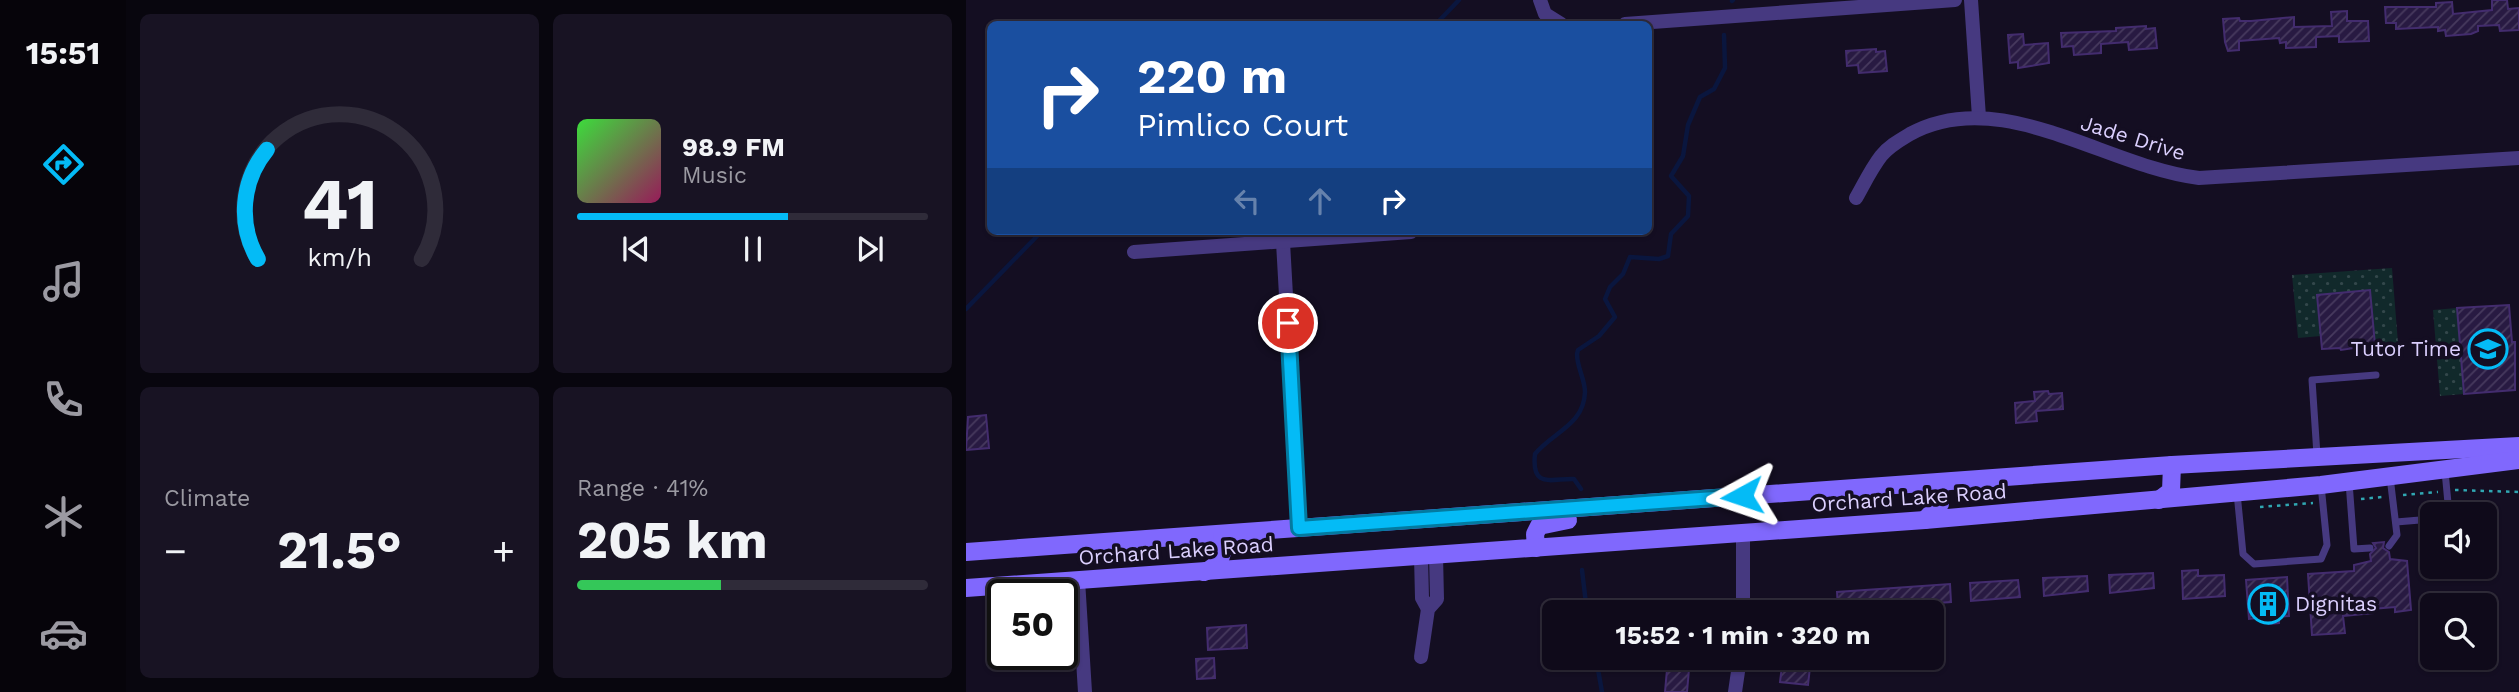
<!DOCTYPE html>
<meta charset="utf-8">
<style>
:root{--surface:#0f0a1a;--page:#181323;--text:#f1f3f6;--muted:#9b9aa2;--line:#2f2b39;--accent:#04bbf6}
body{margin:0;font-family:"Work Sans",sans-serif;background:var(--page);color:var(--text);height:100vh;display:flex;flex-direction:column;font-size:26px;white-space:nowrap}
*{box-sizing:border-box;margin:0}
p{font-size:23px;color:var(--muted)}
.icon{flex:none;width:38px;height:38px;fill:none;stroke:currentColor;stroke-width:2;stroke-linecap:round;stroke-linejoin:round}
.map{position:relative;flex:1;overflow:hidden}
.sheet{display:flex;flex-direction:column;gap:14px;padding:14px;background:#08060e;width:840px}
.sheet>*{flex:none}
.guide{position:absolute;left:21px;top:21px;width:665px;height:214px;border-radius:10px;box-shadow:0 2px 5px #0004,0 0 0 2px var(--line);background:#1a4fa0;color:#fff;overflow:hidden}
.buttons{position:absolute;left:1454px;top:502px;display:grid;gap:14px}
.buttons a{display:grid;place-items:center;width:77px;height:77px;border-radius:10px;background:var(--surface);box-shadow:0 2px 5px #0004,0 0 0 2px var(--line);font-size:35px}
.speed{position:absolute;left:21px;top:579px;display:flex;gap:14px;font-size:35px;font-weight:700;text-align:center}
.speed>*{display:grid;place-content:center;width:91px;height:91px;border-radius:50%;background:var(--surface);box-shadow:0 2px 5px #0004,0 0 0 2px var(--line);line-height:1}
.speed .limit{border:4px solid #111;border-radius:10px;background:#fff;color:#111}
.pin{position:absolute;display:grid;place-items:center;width:60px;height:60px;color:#fff;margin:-30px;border:4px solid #fff;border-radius:50%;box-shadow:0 2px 7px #0007}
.me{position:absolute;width:77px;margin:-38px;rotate:265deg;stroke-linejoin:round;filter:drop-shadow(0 0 5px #0008)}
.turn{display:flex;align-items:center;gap:24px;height:147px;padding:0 35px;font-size:32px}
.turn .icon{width:91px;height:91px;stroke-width:2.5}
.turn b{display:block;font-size:49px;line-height:60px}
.lanes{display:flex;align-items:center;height:66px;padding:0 35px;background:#0003;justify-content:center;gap:35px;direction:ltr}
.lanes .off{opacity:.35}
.big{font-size:52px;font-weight:700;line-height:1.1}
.sheet .card{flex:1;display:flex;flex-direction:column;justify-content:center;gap:10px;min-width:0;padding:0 24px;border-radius:10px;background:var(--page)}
.sheet .dial{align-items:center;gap:0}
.dial svg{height:182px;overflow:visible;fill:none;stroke:var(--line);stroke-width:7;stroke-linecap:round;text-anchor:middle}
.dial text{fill:var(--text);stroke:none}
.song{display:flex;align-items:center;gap:21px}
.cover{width:84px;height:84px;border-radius:10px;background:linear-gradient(135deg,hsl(120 70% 55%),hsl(330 70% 35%))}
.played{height:7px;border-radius:4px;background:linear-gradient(90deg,var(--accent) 60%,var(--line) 60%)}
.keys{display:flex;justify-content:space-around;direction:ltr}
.heat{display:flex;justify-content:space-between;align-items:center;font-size:38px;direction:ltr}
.charge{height:10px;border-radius:5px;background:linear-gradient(90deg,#34c759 41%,var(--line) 0)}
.sheet .tiles{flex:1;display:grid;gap:14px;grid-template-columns:repeat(2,1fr)}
.trip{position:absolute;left:576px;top:600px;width:402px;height:70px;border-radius:10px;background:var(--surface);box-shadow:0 2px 5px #0004,0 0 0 2px var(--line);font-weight:700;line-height:70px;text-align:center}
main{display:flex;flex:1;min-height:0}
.tab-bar{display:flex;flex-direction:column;width:126px;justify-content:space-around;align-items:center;background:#06040a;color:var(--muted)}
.tab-bar .icon{width:49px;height:49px}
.tab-bar .on{color:var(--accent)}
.tab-bar b{font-size:32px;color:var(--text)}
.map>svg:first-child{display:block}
.park{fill:url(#park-dots)}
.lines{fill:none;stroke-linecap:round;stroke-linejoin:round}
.stream{stroke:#0a163e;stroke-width:4.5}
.building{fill:url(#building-hatch);stroke:#432c6e;stroke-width:2}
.path{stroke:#30a7b2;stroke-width:2.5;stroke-dasharray:3.5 5;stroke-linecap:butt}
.service{stroke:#463980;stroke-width:7}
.minor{stroke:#463980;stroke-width:14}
.secondary{stroke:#8068fd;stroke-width:18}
.route-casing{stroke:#037aa0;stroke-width:18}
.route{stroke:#04bbf6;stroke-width:12}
.labels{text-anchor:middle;stroke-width:7;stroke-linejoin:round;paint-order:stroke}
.street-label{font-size:21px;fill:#dbcffe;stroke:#140e22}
.poi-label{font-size:21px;fill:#dbcffe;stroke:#140e22;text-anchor:end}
</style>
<main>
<nav class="tab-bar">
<b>15:51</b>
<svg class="icon on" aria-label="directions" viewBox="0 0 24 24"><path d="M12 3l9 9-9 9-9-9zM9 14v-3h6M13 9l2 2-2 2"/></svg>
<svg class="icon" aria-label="music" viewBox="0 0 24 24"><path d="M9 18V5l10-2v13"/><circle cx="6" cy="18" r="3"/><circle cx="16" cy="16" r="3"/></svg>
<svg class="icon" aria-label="phone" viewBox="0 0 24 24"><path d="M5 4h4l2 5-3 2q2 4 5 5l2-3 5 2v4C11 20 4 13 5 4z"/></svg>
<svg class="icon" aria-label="climate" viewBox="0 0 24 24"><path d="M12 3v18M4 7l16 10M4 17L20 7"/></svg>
<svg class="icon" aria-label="car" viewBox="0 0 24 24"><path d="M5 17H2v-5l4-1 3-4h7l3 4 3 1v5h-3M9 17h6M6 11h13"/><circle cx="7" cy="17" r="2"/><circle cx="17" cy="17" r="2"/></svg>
</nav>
<section class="sheet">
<div class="tiles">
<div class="card dial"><svg viewBox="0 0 100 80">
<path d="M14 69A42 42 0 1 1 86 69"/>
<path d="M14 69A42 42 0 0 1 18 21" stroke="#04bbf6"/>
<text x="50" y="56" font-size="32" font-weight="700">41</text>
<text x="50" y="72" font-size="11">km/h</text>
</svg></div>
<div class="card">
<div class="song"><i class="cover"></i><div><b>98.9 FM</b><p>Music</p></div></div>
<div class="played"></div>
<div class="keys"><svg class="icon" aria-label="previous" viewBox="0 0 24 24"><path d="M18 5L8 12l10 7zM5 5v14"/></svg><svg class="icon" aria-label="pause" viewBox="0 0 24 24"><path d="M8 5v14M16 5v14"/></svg><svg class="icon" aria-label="next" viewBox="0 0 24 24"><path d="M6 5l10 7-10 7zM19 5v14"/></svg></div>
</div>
<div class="card"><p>Climate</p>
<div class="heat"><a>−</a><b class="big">21.5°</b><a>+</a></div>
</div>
<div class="card"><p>Range · 41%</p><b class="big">205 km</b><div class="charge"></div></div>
</div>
</section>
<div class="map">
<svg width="1553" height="692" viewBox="0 0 1553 692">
<defs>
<pattern id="park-dots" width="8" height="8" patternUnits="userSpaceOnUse" patternTransform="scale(1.75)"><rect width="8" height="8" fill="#11292b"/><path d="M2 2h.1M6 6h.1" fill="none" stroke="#33474b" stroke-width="1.8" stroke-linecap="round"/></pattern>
<pattern id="building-hatch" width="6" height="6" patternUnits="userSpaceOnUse" patternTransform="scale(1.75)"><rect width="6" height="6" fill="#281a42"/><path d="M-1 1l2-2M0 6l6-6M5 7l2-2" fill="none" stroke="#473a5e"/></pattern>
</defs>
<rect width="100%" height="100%" fill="#140e22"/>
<g class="park">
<path d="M1426 268 1432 343 1409 345 1404 290 1352 295 1355 336 1332 338 1326 275Z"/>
<path d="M1491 308 1498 394 1474 396 1467 310Z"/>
</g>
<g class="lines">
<g class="stream">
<path d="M766 1 767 0"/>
<path d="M470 24 493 0"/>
<path d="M0 309 76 231"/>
<path d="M615 489 608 479C587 478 565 490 569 454 587 432 618 425 619 392 619 379 611 368 611 354L612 350 633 336 649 317 639 299 644 287 657 274 664 257 693 259 702 256 705 234 722 216 723 196 705 176 717 156 722 125 734 97 748 89 759 68 758 35"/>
<path d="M616 570 621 612"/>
<path d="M630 658 636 692"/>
</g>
</g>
<g class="building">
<path d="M1526 0H1541L1542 9 1553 8V30L1534 31 1533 25 1512 26V31L1505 34 1480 36 1479 30 1472 31V27L1430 29V23H1420L1419 7H1470V3L1486 2 1487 14 1526 10Z"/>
<path d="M1381 11V21H1402L1403 41 1373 42V36L1350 37V47L1320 48V42L1314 43 1313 38 1273 41V50L1262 51 1259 42 1257 19 1273 18 1274 21H1285L1328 17V27L1366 26 1365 12Z"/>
<path d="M1180 26V29L1189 28 1191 48 1163 50 1162 42 1135 44V53L1108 55 1107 46 1096 47 1095 33 1150 31V28Z"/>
<path d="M1057 34 1058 45 1082 43 1083 63 1052 68V62L1044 63 1042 35Z"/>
<path d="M910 49V52L919 51 921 71 893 73 892 65 881 66 880 51Z"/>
<path d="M1404 290 1409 345 1375 350 1374 348 1356 349 1351 295Z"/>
<path d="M1543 305 1546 342H1549V390L1498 394 1491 308Z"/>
<path d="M1082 391 1083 394 1096 393 1097 409 1070 411 1071 421 1050 423 1049 403 1069 401 1068 392Z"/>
<path d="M20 415 23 448 0 450 2 417Z"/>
<path d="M1418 542 1417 548 1423 552 1424 559 1441 561 1445 610 1429 612V607L1406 609 1407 613 1377 616 1379 633 1346 635 1342 574 1388 571V565L1405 561 1404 554 1410 548 1407 543Z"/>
<path d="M1232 570V576L1258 575 1259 596 1217 599 1216 571Z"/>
<path d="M1187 573 1188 588 1144 593 1143 575Z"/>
<path d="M1121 576 1122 591 1078 596 1077 578Z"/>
<path d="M1321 577 1323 616 1313 617V623L1303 624V617L1283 619 1280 580Z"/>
<path d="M1052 580 1054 597 1005 601 1004 583Z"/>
<path d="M984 584 985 602 872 610 871 592Z"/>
<path d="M280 625 281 648 242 650 241 628Z"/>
<path d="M248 658 249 678 231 679 230 659Z"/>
<path d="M702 658H724L721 692H699Z"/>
<path d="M822 658H845L842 685 814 682 816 666H821Z"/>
</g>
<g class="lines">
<g class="path">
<path d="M1489 490 1553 492"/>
<path d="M1437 495 1472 492"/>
<path d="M1395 499 1416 497"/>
<path d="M1294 507 1347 503"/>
<path d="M602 610 635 612"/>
</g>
<g class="service">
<path d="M1351 455 1346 380 1410 375"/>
<path d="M1479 471 1483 514"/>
<path d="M1383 482 1388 549 1404 548"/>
<path d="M1271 493 1277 554 1288 564 1355 559 1361 545 1355 485"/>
<path d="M1430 522 1466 519"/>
<path d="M1423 546 1431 535 1424 477"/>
</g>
<g class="minor">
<path d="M574 0 579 14 595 24"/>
<path d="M1005 0 1013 117"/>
<path d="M659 24 989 0"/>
<path d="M890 198C898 184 905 169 915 156 923 146 934 140 944 134 1035 84 1140 167 1233 178L1553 158"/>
<path d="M317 242 333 528"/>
<path d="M168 252 445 232"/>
<path d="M455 556 456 598 462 609"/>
<path d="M112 580 119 692"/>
<path d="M777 612V533"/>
<path d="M455 657 462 609 471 599 470 555"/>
<path d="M769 692 774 658"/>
</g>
<g class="secondary">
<path d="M1193 500 1205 491 1206 465"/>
<path d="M959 520 974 504 973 483"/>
<path d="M570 548 569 534 573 526 602 520"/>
<path d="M0 552 1206 465 1553 446"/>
<path d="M238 572C257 565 258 551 256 534"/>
<path d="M0 588 959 520 1355 485 1553 460"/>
</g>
</g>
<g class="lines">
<g class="route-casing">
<path id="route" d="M322 323 333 528 776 496"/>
</g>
<use href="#route" class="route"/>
</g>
<defs>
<g id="school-ring" transform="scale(2.0125)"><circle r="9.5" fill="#140e22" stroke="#04bbf6" stroke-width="1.5"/><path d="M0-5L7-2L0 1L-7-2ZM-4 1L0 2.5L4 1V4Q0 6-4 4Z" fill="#04bbf6"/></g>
<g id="building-ring" transform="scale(2.0125)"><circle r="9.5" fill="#140e22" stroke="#04bbf6" stroke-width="1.5"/><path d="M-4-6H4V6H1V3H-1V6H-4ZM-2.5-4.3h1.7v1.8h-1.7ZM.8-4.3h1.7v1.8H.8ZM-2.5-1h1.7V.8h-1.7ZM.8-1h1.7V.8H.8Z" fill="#04bbf6"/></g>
</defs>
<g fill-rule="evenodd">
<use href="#school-ring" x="1522" y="349"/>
<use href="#building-ring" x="1302" y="604"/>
</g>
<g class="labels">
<g class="street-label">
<text transform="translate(1167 138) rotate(17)" y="7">Jade Drive</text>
<text transform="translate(943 498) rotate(-4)" y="7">Orchard Lake Road</text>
<text transform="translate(210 551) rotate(-4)" y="7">Orchard Lake Road</text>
</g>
<g class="poi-label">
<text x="1495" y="356">Tutor Time</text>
<text x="1329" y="611" text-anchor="start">Dignitas</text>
</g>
</g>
</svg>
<div class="buttons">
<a><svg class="icon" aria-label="sound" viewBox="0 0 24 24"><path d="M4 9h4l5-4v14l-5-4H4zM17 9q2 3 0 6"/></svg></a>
<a><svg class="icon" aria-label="search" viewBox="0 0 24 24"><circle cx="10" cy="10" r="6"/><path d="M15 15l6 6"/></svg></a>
</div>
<div class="speed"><div class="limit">50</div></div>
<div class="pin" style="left:322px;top:323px;background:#d93025"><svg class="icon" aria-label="arrive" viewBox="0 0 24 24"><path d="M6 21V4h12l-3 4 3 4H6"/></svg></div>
<svg class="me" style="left:776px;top:496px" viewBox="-20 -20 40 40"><path d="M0-17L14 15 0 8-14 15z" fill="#04bbf6" stroke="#fff" stroke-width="4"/></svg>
<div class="trip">15:52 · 1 min · 320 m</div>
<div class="guide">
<div class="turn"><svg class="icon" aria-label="right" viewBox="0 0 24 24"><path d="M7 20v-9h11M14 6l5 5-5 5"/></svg><div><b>220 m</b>Pimlico Court</div></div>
<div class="lanes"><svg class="icon off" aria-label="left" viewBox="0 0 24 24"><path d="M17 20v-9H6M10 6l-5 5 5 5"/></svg><svg class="icon off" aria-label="ahead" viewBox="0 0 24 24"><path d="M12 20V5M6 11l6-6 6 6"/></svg><svg class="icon" aria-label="right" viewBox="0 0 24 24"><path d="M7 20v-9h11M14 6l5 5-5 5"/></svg></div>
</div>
</div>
</main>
